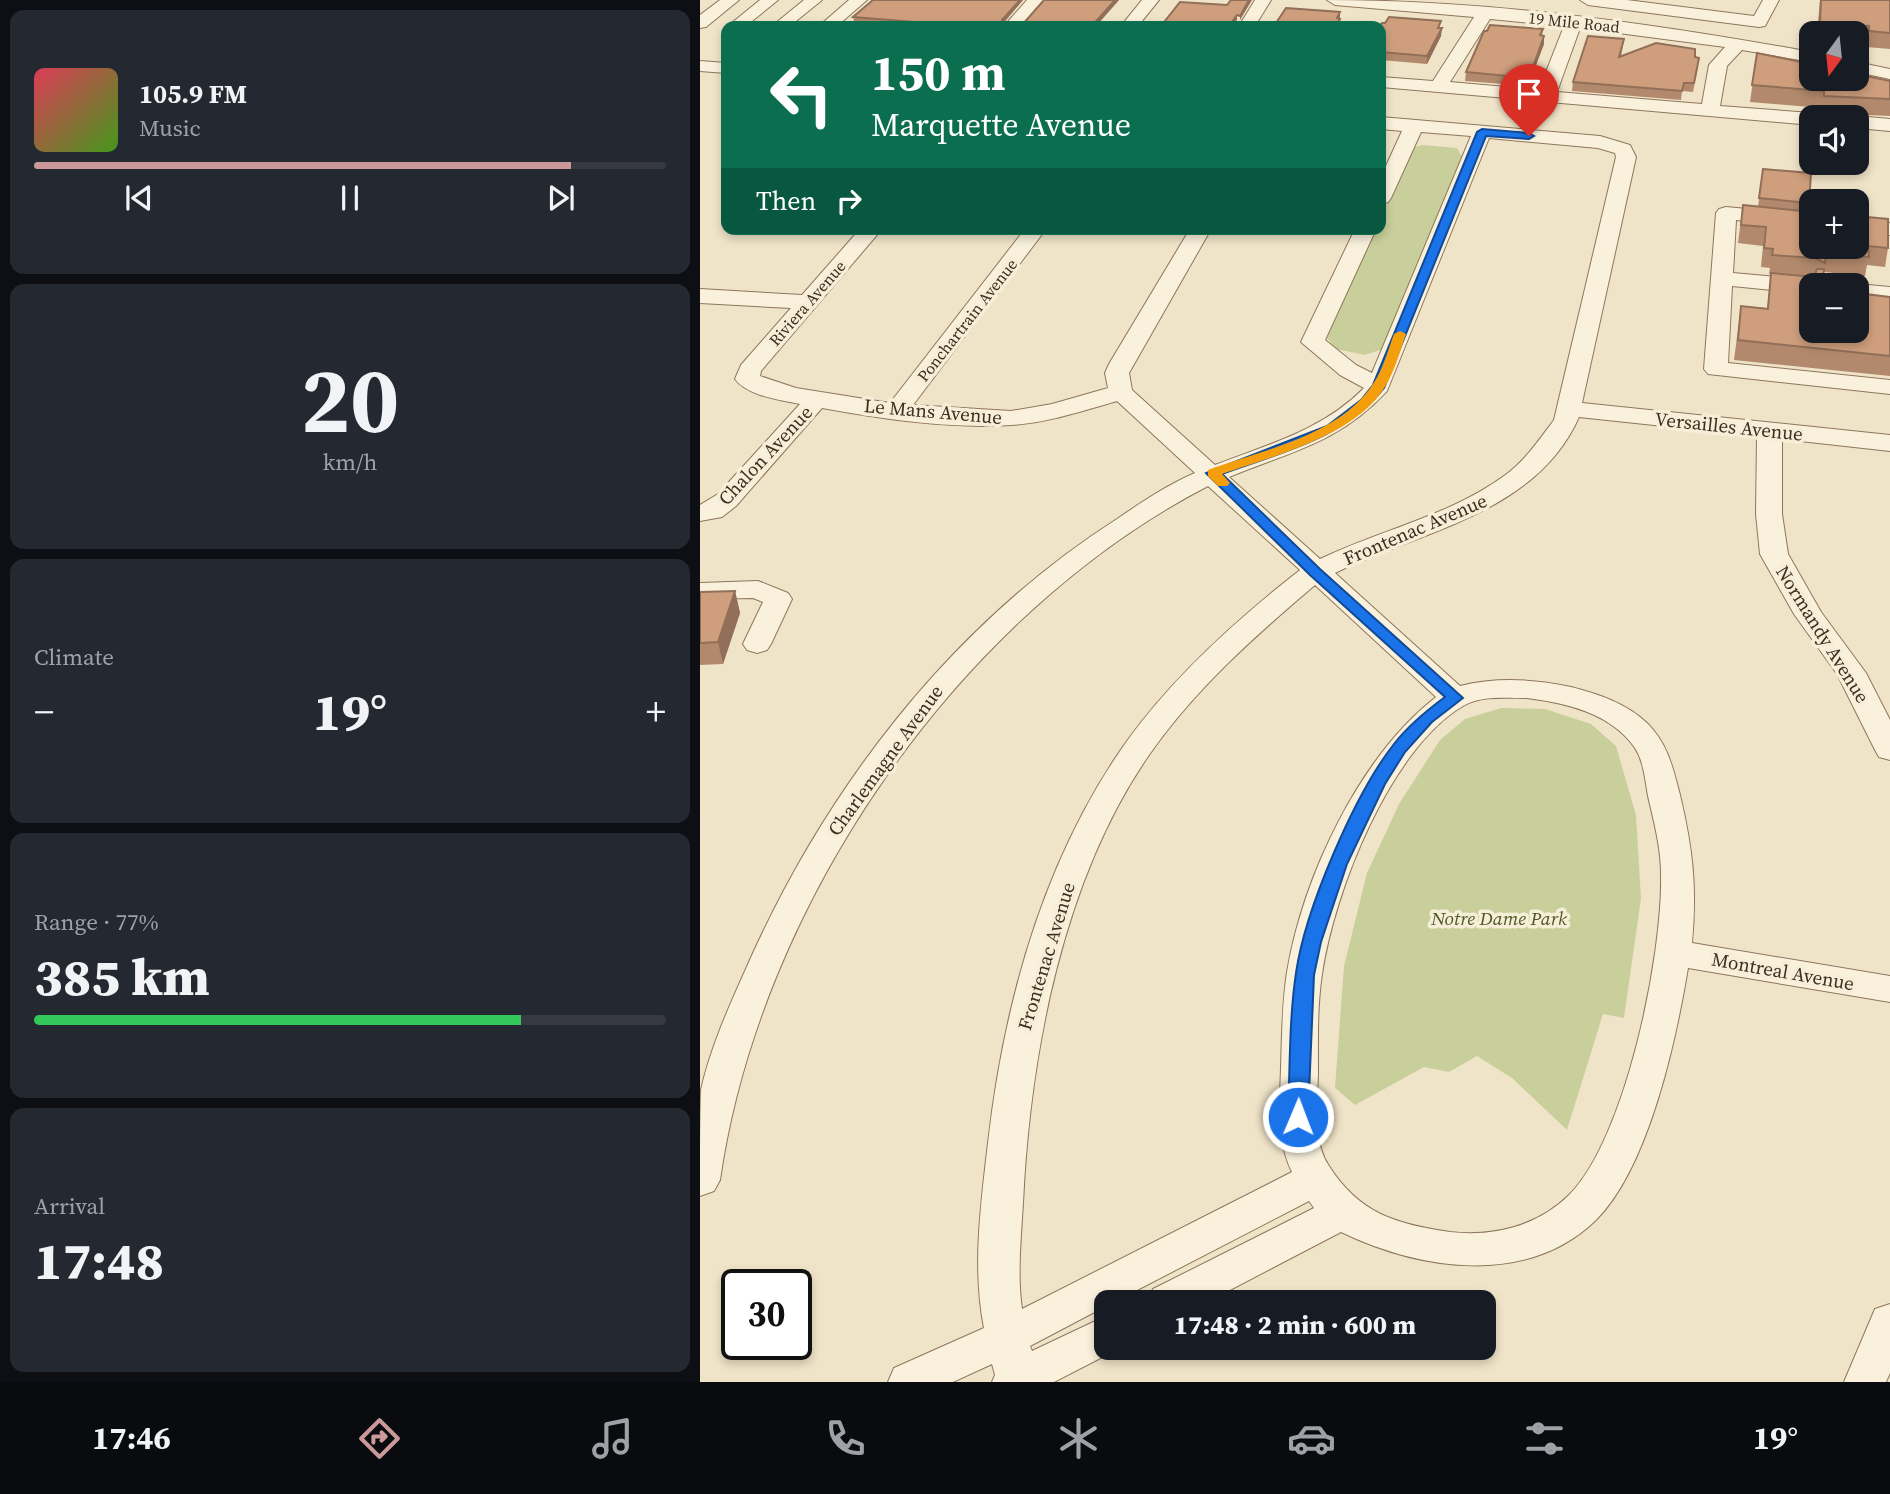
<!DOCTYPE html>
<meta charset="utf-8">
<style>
:root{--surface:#171b24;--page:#242831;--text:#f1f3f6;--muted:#9ea1a6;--line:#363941;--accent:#cc999b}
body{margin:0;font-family:"Source Serif 4",serif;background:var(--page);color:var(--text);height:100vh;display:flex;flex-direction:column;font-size:26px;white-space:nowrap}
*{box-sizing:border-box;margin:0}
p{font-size:23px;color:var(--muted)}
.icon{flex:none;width:38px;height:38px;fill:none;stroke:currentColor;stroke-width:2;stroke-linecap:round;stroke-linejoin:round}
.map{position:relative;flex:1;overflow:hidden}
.side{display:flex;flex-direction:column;gap:10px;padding:10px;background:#0d0f14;width:700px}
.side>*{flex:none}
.top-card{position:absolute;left:21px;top:21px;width:665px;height:214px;border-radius:14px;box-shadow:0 4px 10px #0003;background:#0b6e4f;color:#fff;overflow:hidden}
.needle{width:46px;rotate:195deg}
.buttons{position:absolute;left:1099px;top:21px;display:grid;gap:14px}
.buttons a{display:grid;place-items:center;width:70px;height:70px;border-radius:14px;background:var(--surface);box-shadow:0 4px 10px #0003;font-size:35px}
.speed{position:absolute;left:21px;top:1269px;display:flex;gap:14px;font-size:35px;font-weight:700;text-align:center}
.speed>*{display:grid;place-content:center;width:91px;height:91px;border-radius:50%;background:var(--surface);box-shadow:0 4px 10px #0003;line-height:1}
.speed .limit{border:4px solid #111;border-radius:10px;background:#fff;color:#111}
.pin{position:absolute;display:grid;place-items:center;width:60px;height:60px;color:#fff;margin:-72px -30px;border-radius:50% 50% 50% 0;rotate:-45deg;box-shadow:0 0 7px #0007}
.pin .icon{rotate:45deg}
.me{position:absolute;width:77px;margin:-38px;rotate:1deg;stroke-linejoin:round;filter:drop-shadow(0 0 5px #0008)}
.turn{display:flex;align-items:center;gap:24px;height:147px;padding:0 35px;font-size:32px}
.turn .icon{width:91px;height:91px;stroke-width:2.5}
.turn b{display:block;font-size:49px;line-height:60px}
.then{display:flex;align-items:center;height:66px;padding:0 35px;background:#0003;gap:14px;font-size:26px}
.big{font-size:52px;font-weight:800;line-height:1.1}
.side .card{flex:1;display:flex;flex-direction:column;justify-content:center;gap:10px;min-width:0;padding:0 24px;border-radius:14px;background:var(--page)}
.side .dial{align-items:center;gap:0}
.dial b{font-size:91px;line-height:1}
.song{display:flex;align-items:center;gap:21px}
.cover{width:84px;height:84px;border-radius:10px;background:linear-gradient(135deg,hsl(350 70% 55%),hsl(100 70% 35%))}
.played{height:7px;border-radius:4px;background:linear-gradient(90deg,var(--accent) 85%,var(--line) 85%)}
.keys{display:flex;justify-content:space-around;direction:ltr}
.heat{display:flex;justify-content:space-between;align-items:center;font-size:38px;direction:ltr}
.charge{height:10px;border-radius:5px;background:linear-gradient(90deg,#34c759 77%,var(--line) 0)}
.trip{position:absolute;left:394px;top:1290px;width:402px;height:70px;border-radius:14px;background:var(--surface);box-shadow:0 4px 10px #0003;font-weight:800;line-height:70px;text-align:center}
.tab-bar{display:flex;height:112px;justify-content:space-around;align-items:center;background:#090b0e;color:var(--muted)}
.tab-bar .icon{width:49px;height:49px}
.tab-bar .current{color:var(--accent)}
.tab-bar b{font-size:32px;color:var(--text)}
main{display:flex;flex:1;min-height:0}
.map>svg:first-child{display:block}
.green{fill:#c9cf9b}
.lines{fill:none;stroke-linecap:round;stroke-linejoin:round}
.minor-casing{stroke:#8d765c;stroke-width:2}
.minor{fill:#faf1dc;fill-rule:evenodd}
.wall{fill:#b2896c}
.shaded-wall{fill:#916f58}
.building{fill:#cf9f7d;stroke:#916f58;stroke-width:2}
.route{fill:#1a73e8;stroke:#114b97;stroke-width:2}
.slow{fill:#f59e0b}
.labels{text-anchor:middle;stroke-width:7;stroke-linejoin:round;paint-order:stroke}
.far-street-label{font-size:16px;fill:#3d2e20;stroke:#f7eed8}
.street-label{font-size:19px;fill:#3d2e20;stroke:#f7eed8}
.park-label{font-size:19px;font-style:italic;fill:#4d5a26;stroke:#f7eed8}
</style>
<main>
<section class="side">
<div class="card">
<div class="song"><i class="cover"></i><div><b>105.9 FM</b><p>Music</p></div></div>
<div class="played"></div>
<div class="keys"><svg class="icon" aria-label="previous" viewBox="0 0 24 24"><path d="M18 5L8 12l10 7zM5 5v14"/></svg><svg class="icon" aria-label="pause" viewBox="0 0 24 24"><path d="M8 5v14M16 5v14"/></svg><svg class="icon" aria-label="next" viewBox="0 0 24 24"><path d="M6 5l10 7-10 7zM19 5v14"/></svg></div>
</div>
<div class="card dial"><b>20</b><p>km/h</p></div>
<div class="card"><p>Climate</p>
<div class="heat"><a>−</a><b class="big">19°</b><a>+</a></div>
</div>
<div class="card"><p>Range · 77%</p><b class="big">385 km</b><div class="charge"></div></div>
<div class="card"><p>Arrival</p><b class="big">17:48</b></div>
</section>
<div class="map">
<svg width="1190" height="1382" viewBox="0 0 1190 1382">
<rect width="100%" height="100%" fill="#f0e4c8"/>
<g class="green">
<path d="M722 145 757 148 762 157 689 347 665 355 636 349 627 338 675 229H681V216L711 148Z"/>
<path d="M801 708 845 709 891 724 916 746 936 815 941 899 924 1018 903 1014 867 1130 812 1078 777 1056 749 1072 724 1067 655 1105 635 1088 644 966 667 873 699 804 740 740 765 719Z"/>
</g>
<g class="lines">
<g class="minor-casing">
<g id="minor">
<path d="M20 0H39L6 27 0 28V15Z"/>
<path d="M60 0H78L46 26H28Z"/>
<path d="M104 0H122L90 26H72Z"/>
<path d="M149 0H167L137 26H119Z"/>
<path d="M327 0H344L321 26H304Z"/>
<path d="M442 0H459L438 26H421Z"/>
<path d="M555 0H571L555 26H539Z"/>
<path d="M627 0C788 0 952 23 1111 52V62L1042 50 1027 66 1020 106 1111 113 1119 117H1111V125L681 87V77L733 81 774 17 635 5ZM790 19 864 26 839 90 750 82ZM880 28 1025 47 1009 65 1002 104 857 92Z"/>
<path d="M880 0H927L1054 16 1063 0H1079L1065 26 1059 27 888 5Z"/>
<path d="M0 61 26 63V73L0 71Z"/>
<path d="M1157 62 1190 69V79L1157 72Z"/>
<path d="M1157 116 1190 119V131L1157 128V117H1153Z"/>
<path d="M681 117 900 136 930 145 936 157 882 403 1190 435V451L1082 439V514L1088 554 1121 612 1166 673 1190 720V760L1179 757 1175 750 1137 674 1094 614 1060 554 1056 514 1057 436 879 417C836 514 720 531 635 573L760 686C796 677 834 679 871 687 898 694 926 703 947 723 968 744 973 768 980 795 993 850 997 887 992 943L1190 976V1002L988 968C976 1040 949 1167 896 1220 827 1287 720 1270 641 1232L507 1302H447L453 1289 614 1208 609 1201 414 1302H406V1306L330 1346 332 1351 406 1316V1348H420L354 1382H292L295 1375 292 1364 253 1382H188L194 1368 284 1328C272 1268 281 1203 288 1143 304 1003 344 858 427 741 474 676 536 620 600 570L508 486C259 615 60 902 20 1180L14 1191 0 1196C0 1168 0 1115 1 1090 10 1049 28 1009 45 971 124 790 250 626 417 519 442 502 467 485 495 473L417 401C382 411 347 423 311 425 250 429 183 419 122 408L36 506 22 517 0 521V505L18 494 100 404C81 400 47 396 35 379L41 365 91 308 0 303V289L102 295 160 229H182L61 371 60 376 96 388 190 403 325 229H346L213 405 311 411 352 404 408 388 405 373 409 364 490 229H511L429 373 432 390 515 465C569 444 623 430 664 388L640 375 601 342 655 229H676L625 340 656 365 672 373 771 136 721 132 691 198 688 202 681 204V177L702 131 681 129ZM789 138 898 148 915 153 916 157 854 420C839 440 825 461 804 476 749 516 680 530 620 559L529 477C592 451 639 443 687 391ZM615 585 736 697C659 757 603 877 587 972 582 1004 582 1036 581 1068 580 1103 576 1140 592 1172L322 1309C317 1274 321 1238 323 1203 330 1054 363 879 449 755 495 689 555 636 615 585ZM827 698C866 703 911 713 935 748 944 762 945 780 948 796 954 822 961 848 961 874 963 954 926 1138 869 1195 838 1226 793 1237 750 1232 695 1224 659 1213 629 1166 612 1141 617 1103 618 1074 618 1041 617 1007 622 974 634 892 690 749 763 706 781 695 807 698 827 698Z"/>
<path d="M1026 207 1111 215V227L1036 220 1033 273 1111 280 1121 285H1111V294L1032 286 1028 363 1190 380V394L1008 374 1004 369 1016 213 1019 209Z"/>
<path d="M1157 220 1190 223V235L1157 232Z"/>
<path d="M1157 284 1190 287V301L1157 298V285H1153Z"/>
<path d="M58 581 88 593 92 599 71 644 67 650 57 653 47 650 43 644 63 602 53 598 0 599V583Z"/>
<path d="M1190 1304V1373L1186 1382H1144L1175 1309Z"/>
</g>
</g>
<use href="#minor" class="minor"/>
</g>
<g class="wall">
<path d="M323 0 303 24H323L344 0H419L396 26H215L154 21 153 17Z"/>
<path d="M1120 0H1190V49L1166 47V42L1157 41V33H1117Z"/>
<path d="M681 26 741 28V36L727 64 681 60Z"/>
<path d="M843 29 842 36 844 44 828 86 765 81 766 72Z"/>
<path d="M924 39 921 57H995L998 67 993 92 982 91 981 100 872 91 873 82Z"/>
<path d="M1057 53 1190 81V116L1121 113 1122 108 1050 102Z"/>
<path d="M1063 169 1109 203 1107 211 1157 216 1188 248 1185 267 1167 265 1165 276 1124 272 1111 331 1190 297V376L1034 360 1041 306 1067 308 1071 274H1069L1070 268 1061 267 1063 246 1038 243 1043 205 1058 207Z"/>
<path d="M35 591 40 613 23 664 0 665V592Z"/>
</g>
<g class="shaded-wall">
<path d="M320 0H323L302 24V20Z"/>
<path d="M415 0H419L396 26H392Z"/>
<path d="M549 0H552L540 20V16Z"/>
<path d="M640 12V26H636L637 18Z"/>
<path d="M537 15V20L532 26H529Z"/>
<path d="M742 28 741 36 727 64V56Z"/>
<path d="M844 36V44L828 86 829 78Z"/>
<path d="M35 591 40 613 23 664 18 642Z"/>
</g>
<g class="building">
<path d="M173 0H320L302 20V24H323L344 0H415L392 26H264L153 17Z"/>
<path d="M531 0H549L540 16 537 15 529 26H461L480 2 527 5Z"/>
<path d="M1121 0H1190V33L1169 31V26L1120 22Z"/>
<path d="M586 8 640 12 637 18 640 19 636 26H574Z"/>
<path d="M689 17 741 21 738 28H742L727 56 681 52 680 26 682 23H685Z"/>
<path d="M790 25 843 29 840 35 844 36 829 78 766 72 784 31H787Z"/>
<path d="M888 36 924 39 919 57 956 43 995 49V57L999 58 994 83H984L982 91 873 82Z"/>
<path d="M1057 53 1111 64V79H1157V74L1190 81V99L1124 96V91L1052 85Z"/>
<path d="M1063 169 1111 173 1109 203 1059 198Z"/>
<path d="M1043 205 1111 212V247H1157V216L1188 219V248L1168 246 1169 257 1126 253 1125 263 1115 258 1072 255 1073 249 1064 248 1066 227 1041 225Z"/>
<path d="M1117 269H1124L1122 285H1111V331H1157V293L1190 297V356L1038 340 1041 306 1068 309 1071 273 1114 277Z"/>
<path d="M35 591 18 642 0 643V592Z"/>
</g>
<path class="route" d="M782 129 829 133 834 136 829 139 786 136 684 388C645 438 579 453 522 474L620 569 763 698 732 722 705 752 685 784 647 864 621 942 614 975 608 1117 605 1123 598 1125 591 1123 588 1117C590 1070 589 1020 596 973 605 910 654 795 694 744 708 726 726 711 745 697L610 575 506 473 627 426 661 400 673 385 777 132Z"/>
<path class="slow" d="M700 331 706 334C700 351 695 370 686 385 658 435 573 456 522 474L530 483 527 486H518L508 476V470C562 450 639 436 673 384 683 370 688 350 694 334Z"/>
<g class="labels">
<g class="far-street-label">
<text transform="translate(874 22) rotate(6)" y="6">19 Mile Road</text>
<text transform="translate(107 303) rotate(-49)" y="6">Riviera Avenue</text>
<text transform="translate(267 320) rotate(-52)" y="6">Ponchartrain Avenue</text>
</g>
<g class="street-label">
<text transform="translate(233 411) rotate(5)" y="7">Le Mans Avenue</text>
<text transform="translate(1029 426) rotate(6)" y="7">Versailles Avenue</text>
<text transform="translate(65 455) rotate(-47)" y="7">Chalon Avenue</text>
<text transform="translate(715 529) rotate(-23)" y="7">Frontenac Avenue</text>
<text transform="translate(1123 634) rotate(58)" y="7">Normandy Avenue</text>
<text transform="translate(185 760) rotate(-54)" y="7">Charlemagne Avenue</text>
<text transform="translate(346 956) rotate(-73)" y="7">Frontenac Avenue</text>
<text transform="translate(1083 971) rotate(10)" y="7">Montreal Avenue</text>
</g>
<g class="park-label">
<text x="799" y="925">Notre Dame Park</text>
</g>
</g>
</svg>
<div class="buttons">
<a><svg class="needle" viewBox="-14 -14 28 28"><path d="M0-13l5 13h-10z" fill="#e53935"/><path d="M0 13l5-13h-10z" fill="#9ea1a6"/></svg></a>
<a><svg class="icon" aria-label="sound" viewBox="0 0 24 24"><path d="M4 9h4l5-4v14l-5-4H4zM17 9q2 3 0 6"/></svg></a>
<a>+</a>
<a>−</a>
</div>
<div class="speed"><div class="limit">30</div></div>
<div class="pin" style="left:829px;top:136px;background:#d93025"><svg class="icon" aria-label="arrive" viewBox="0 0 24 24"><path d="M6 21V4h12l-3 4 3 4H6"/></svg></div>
<svg class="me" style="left:598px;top:1117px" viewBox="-20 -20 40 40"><circle r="17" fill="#1a73e8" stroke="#fff" stroke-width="3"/><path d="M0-11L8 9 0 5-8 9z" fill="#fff"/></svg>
<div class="trip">17:48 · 2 min · 600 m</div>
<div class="top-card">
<div class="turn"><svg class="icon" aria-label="left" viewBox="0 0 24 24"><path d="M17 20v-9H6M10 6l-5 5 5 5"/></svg><div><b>150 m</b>Marquette Avenue</div></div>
<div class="then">Then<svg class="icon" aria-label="right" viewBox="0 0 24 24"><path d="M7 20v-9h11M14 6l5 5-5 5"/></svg></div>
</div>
</div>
</main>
<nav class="tab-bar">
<b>17:46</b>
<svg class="icon current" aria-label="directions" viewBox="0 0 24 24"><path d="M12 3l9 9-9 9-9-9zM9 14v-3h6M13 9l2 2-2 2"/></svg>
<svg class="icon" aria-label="music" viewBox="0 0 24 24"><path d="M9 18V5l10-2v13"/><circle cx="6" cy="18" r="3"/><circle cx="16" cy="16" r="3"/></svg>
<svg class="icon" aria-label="phone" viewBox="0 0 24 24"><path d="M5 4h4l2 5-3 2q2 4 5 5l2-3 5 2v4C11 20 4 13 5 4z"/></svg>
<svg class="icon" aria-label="climate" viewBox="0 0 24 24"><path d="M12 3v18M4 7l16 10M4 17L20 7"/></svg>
<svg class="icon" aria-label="car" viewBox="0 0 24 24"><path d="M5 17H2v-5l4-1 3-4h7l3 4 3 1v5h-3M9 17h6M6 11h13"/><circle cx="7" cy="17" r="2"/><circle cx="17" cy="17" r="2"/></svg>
<svg class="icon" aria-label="filters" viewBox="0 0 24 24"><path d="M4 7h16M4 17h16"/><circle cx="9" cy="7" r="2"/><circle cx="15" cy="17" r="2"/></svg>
<b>19°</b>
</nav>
